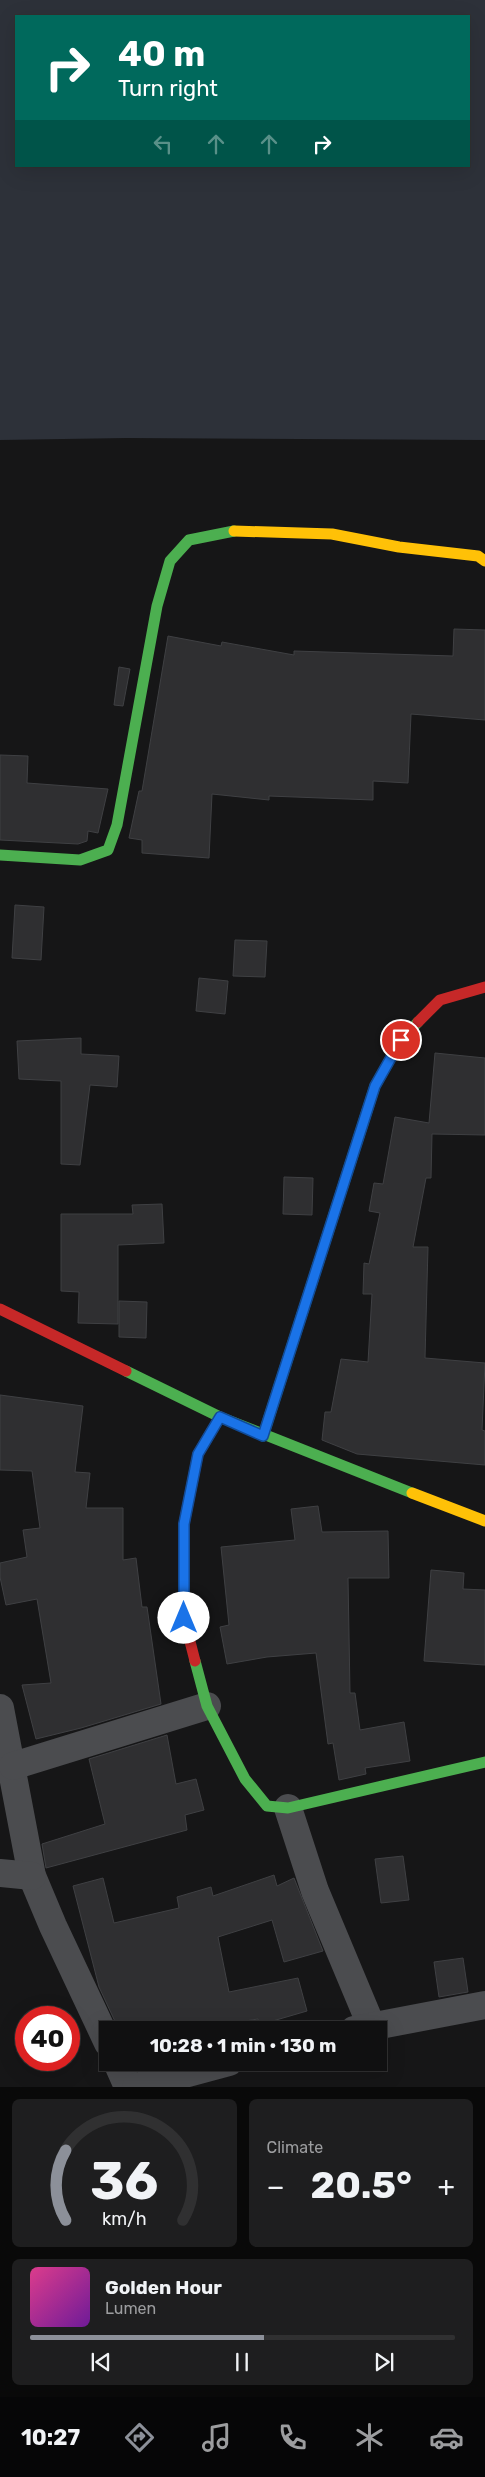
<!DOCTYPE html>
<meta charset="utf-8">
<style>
:root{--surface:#101011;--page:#1e1e1f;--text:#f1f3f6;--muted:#9c9d9f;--line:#303031;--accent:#8c9099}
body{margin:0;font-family:Rubik,sans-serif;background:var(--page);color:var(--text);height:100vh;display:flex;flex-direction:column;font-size:19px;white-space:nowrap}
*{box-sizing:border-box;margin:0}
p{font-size:16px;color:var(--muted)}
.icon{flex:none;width:28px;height:28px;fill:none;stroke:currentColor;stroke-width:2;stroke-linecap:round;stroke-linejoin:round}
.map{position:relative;height:2087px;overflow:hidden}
.drawer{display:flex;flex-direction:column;gap:12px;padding:12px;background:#090909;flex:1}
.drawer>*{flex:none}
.top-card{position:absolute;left:15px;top:15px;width:455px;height:152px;border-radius:0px;box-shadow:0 5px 20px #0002,0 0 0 1px var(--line);background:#00695c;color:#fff;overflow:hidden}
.speed{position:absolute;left:15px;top:2006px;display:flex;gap:10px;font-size:25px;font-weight:700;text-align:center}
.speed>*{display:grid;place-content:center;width:65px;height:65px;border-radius:50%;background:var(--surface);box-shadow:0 5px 20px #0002,0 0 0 1px var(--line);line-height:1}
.speed .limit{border:8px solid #d22;background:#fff;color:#111}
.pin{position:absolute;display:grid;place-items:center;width:42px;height:42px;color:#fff;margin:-21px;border:2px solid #fff;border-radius:50%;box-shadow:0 1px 5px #0007}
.me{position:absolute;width:55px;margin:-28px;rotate:0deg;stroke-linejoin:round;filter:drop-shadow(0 0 4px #0008)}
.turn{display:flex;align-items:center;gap:18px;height:105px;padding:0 20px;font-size:22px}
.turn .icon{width:65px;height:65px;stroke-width:2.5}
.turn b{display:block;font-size:35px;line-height:42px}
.lanes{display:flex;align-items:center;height:48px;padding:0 20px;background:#0003;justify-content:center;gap:25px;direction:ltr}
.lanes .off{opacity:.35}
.big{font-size:38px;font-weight:700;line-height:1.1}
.drawer .card{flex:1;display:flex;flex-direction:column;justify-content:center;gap:8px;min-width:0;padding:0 18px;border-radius:8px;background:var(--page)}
.drawer .dial{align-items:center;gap:0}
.dial svg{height:130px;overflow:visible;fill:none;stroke:var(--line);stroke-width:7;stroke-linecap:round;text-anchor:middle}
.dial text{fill:var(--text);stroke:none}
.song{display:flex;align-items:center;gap:15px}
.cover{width:60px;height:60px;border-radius:8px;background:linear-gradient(135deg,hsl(330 70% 55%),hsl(280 70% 35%))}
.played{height:5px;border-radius:2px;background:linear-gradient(90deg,var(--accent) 55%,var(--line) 55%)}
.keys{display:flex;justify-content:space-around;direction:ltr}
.heat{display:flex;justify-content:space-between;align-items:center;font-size:28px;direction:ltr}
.drawer .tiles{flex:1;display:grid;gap:12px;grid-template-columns:1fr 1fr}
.card:last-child{grid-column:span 2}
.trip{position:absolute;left:99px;top:2021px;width:288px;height:50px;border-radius:0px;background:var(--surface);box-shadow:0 5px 20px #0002,0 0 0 1px var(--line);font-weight:700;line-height:50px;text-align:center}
.menu{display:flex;height:80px;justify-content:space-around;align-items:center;background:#060607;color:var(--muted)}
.menu .icon{width:35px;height:35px}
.menu .current{color:var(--accent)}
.menu b{font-size:22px;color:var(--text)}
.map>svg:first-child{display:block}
.water{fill:#2d3139;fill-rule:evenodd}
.building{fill:#2f2f31;stroke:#3f4043}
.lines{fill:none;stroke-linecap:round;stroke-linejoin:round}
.street{stroke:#4b4c4f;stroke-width:28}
.fast{stroke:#4caf50;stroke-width:11}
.slow{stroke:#ffc107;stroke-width:11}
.jam{stroke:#c62828;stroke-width:11}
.route-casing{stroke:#114b97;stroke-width:12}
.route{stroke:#1a73e8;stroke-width:9}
</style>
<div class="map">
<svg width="485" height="2087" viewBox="0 0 485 2087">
<rect width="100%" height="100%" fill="#161617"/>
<path class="water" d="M0 0H485V440L126 438 0 440ZM16 16H469V166H16Z"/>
<g class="building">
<path d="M454 629 485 630V720L411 714 408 783 373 781V800L269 796V800L212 794 209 858 142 853V840L129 838 139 791H142L168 636 221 646 222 642 294 655V651L453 656Z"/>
<path d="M119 667 130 669 123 706 114 705Z"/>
<path d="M0 755 28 756 27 783 108 789 98 833 88 831 87 841 78 844 0 840Z"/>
<path d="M15 905 44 907 41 960 12 958Z"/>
<path d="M235 940 267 941 265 977 233 976Z"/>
<path d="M199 978 228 981 225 1014 196 1011Z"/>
<path d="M81 1038V1054L119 1056 117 1087 90 1085 80 1165 61 1164V1081L19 1079 17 1041Z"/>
<path d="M435 1053 485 1058V1135L432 1134 431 1178H426L413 1247H428L425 1358 485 1363 482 1430 485 1431V1465L357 1454 322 1440 325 1412H331L341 1359 368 1362 372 1294H363L364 1263 369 1264 380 1213 369 1211 374 1183 383 1184 395 1117 429 1123Z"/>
<path d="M284 1177 313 1178 312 1215 283 1214Z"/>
<path d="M162 1204 164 1243 118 1245V1324L78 1323 79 1292 61 1291V1214H133L132 1205Z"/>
<path d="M119 1301 147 1302 146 1338 119 1337Z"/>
<path d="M0 1395 83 1406 75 1472 90 1473 86 1508H123V1560L136 1558 142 1607H147L161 1704 81 1728 36 1739 22 1685 51 1683 37 1599 6 1605 0 1577V1563L27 1557 23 1530 40 1528 32 1471 0 1470Z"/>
<path d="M318 1506 322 1532 388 1531 389 1578H348L350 1693H355L360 1730 404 1722 410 1761 365 1768 366 1774 339 1780 333 1743 328 1744 316 1653 267 1657 227 1664 220 1627 229 1625 221 1547 295 1540 291 1509Z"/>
<path d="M431 1570 464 1573 463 1589 485 1590V1665L424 1661Z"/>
<path d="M167 1735 176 1784 196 1779 204 1810 185 1815 187 1830 46 1868 42 1844 105 1824 89 1759Z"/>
<path d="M403 1856 409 1900 381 1903 375 1859Z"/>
<path d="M274 1875 277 1886 294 1878 323 1951 284 1962 272 1920 218 1937 229 1992 298 1978 307 2011 259 2025 258 2019 187 2030H119L99 1987 73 1886 103 1878 114 1923 179 1908 177 1897 211 1887 213 1896Z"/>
<path d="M463 1958 468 1992 439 1997 434 1962Z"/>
</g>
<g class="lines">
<g class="street">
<path d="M0 1708 32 1876 53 1926 108 2043"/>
<path d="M13 1766 207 1706"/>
<path d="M288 1808 315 1891 371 2025"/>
<path d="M0 1873 32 1876"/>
<path d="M354 2030 485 2005"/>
<path d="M117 2062 128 2087"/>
<path d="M136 2087 229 2062"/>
</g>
<g class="fast">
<path d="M0 855 80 860 108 850 117 825 157 606 170 561 189 540 234 531"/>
<path d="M126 1371 220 1417 412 1493"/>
<path d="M263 1436 375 1086 401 1040 418 1022"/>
<path d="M195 1661 207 1706 245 1779 267 1806 288 1808 485 1762"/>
</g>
<g class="slow">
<path d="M234 531 332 534 399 547 478 556 485 561"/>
<path d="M412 1493 485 1521"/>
</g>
<g class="jam">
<path d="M418 1022 440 1000 485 987"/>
<path d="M0 1309 126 1371"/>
<path d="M195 1661 184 1618V1524L198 1454 220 1417"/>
</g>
</g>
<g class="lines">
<g class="route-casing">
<path id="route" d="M184 1618V1524L198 1454 220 1417 263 1436 375 1086 401 1040"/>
</g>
<use href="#route" class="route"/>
</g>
</svg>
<div class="speed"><div class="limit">40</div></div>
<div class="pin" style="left:401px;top:1040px;background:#d93025"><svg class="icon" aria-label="arrive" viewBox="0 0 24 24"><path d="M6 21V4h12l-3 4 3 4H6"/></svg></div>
<svg class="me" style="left:184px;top:1618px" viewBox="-20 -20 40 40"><circle r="19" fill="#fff"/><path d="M0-13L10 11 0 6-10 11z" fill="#1a73e8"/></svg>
<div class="trip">10:28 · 1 min · 130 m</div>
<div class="top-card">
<div class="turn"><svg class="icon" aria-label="right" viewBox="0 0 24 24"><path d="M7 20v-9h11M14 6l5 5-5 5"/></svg><div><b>40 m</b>Turn right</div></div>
<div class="lanes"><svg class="icon off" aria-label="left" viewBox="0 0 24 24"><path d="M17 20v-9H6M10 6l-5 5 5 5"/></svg><svg class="icon off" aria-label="ahead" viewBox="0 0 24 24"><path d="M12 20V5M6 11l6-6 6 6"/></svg><svg class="icon off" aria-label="ahead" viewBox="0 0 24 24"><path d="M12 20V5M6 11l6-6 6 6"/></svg><svg class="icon" aria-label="right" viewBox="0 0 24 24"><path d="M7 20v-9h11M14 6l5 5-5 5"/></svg></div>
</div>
</div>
<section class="drawer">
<div class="tiles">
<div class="card dial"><svg viewBox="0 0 100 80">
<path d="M14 69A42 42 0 1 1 86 69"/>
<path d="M14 69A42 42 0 0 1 14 26" stroke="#8c9099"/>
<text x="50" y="56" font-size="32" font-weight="700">36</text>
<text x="50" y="72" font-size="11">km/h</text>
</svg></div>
<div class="card"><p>Climate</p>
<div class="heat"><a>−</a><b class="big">20.5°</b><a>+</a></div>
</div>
<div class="card">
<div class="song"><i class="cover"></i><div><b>Golden Hour</b><p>Lumen</p></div></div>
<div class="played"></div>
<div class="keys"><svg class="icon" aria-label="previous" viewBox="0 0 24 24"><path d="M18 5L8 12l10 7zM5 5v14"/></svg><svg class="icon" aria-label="pause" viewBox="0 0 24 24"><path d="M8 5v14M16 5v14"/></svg><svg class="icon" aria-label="next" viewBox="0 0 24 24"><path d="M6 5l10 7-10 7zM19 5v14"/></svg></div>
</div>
</div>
</section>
<nav class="menu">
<b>10:27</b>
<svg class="icon current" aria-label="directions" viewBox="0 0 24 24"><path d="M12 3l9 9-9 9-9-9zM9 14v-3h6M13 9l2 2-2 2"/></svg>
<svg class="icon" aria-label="music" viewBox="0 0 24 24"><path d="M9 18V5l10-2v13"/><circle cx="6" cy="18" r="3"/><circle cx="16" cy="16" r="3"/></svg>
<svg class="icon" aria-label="phone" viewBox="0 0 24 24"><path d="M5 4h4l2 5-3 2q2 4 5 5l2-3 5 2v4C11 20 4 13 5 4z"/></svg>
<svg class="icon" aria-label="climate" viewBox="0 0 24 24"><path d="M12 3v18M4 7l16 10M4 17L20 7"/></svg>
<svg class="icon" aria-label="car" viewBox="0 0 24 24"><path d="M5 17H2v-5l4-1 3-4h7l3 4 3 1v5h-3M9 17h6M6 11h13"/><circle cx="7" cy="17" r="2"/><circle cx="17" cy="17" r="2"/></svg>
</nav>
